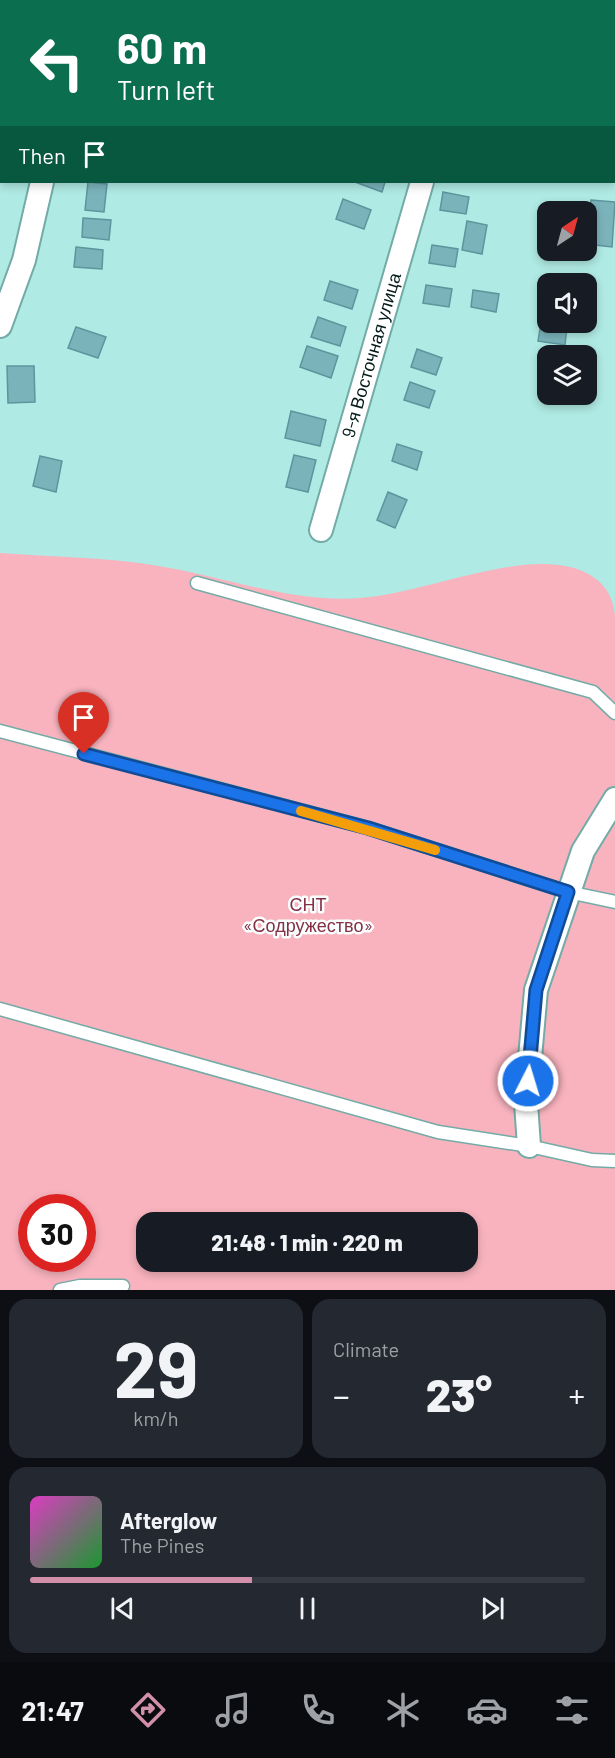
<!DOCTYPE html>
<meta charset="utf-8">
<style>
:root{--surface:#171b24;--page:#242831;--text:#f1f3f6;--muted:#9ea1a6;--line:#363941;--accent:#d18fa9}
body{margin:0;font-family:Barlow,sans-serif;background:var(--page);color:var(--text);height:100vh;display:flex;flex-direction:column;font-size:22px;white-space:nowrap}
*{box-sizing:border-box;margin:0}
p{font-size:20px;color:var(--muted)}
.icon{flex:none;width:33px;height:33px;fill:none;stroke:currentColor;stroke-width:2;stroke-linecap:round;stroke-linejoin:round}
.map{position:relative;height:1290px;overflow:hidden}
.side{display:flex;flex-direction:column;gap:9px;padding:9px;background:#0d0f14;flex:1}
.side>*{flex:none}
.hud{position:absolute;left:0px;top:0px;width:615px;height:183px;box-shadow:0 3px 9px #0003;background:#0b6e4f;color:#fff;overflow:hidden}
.needle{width:39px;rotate:36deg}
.tools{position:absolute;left:537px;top:201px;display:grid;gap:12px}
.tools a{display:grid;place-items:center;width:60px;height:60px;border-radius:12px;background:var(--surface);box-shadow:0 3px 9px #0003;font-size:30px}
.speed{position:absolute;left:18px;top:1194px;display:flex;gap:12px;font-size:30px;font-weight:700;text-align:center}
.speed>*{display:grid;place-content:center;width:78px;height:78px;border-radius:50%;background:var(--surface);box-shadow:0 3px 9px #0003;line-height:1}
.speed .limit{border:9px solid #d22;background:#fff;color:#111}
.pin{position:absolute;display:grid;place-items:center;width:51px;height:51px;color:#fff;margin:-62px -26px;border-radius:50% 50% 50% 0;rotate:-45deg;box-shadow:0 0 6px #0007}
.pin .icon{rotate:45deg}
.me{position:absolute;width:66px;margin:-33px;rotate:5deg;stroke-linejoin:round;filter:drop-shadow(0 0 4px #0008)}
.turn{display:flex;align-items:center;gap:21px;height:126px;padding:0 18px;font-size:27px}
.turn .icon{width:78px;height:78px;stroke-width:2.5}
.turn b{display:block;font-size:42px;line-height:51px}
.then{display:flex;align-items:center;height:57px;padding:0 18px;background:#0003;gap:12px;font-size:22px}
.big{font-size:45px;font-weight:800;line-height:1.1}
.side .widget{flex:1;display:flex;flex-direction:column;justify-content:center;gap:9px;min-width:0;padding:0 21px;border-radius:18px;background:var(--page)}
.side .dial{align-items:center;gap:0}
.dial b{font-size:78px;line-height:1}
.song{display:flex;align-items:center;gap:18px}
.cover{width:72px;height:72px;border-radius:9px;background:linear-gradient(135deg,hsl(310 70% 55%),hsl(130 70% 35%))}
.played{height:6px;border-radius:3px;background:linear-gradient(90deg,var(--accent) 40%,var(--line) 40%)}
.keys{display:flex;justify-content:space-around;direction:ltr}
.heat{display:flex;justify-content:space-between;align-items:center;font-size:33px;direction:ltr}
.side .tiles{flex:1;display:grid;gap:9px;grid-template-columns:1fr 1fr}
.widget:last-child{grid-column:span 2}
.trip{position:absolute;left:136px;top:1212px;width:342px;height:60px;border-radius:18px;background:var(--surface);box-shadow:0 3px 9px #0003;font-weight:800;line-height:60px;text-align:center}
.menu{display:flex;height:96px;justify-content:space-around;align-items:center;background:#090b0e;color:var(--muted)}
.menu .icon{width:42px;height:42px}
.menu .on{color:var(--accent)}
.menu b{font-size:27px;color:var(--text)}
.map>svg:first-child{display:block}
.green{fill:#f8b3be;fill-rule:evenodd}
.building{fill:#7bb3bb;stroke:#5d959d;stroke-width:1.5}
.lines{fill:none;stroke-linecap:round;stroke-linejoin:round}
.lane-casing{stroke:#73aba6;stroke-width:15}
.street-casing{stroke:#73aba6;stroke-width:26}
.lane{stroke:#fff;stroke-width:12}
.street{stroke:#fff;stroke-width:22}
.route-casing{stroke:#114b97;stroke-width:15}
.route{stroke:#1a73e8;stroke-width:10}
.slow{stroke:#f59e0b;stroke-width:10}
.labels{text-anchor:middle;stroke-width:5;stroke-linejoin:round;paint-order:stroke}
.street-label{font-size:18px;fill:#041b19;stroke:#f9fffe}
.park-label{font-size:18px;fill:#862f45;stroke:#f9fffe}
</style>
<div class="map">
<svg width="615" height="1290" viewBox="0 0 615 1290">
<rect width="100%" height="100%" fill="#b0eae4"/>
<path class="green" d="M0 553C52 557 107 557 159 566 225 577 292 603 360 598 422 594 514 551 574 568 599 576 613 591 615 616V1290H0ZM32 1208H82V1258H32ZM147 1222H468V1262H147Z"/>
<g class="building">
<path d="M88 182 107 184 104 212 85 210Z"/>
<path d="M355 182H385L382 192Z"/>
<path d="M443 192 469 197 466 214 440 210Z"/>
<path d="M343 199 371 210 364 229 336 219Z"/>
<path d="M591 200 615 202 612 247 586 244Z"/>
<path d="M83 218 111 220 109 240 82 237Z"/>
<path d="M467 221 487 225 482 254 462 250Z"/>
<path d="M432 245 458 249 455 267 429 263Z"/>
<path d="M76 247 103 250 102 269 74 267Z"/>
<path d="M330 281 358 290 352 309 324 300Z"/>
<path d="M426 285 452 289 449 307 423 303Z"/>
<path d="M473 290 499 294 496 312 471 307Z"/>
<path d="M318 317 346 327 340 346 311 337Z"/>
<path d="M541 323 567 327 565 345 538 341Z"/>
<path d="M76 327 106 337 98 358 68 348Z"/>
<path d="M307 346 338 356 331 378 300 367Z"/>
<path d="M417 349 442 358 436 375 411 367Z"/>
<path d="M7 366H34L35 402 8 403Z"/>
<path d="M410 382 435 391 429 408 404 400Z"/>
<path d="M291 411 326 420 320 446 285 438Z"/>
<path d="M397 444 422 452 417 470 392 461Z"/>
<path d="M294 455 316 460 308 492 286 487Z"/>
<path d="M40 456 62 461 56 492 33 486Z"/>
<path d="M388 492 407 500 395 528 377 520Z"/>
</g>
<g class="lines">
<g class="lane-casing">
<g id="lane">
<path d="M197 583 593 692 615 713"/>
<path d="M0 731 368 828 568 892 615 902"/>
<path d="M0 1009 438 1132 529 1146 592 1160 615 1161"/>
<path d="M60 1290 80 1286H123"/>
</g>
</g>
<g class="street-casing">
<g id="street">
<path d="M56 2V0"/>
<path d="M475 2V0"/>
<path d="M0 326 24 260 42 182"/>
<path id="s1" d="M321 530 422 182"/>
<path d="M529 1146 526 1103 536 990 583 851 615 799"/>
</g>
</g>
<use href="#lane" class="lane"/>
<use href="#street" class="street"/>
</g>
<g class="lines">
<g class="route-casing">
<path id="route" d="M84 754 368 828 568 892 536 990 528 1081"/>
</g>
<use href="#route" class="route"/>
<path class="slow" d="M301 811 435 850"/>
</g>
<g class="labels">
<g class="street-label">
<text dy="6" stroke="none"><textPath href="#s1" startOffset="182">9-я Восточная улица</textPath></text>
</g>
<g class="park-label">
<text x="308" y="911">СНТ<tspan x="308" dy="21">«Содружество»</tspan></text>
</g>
</g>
</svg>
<div class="tools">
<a><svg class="needle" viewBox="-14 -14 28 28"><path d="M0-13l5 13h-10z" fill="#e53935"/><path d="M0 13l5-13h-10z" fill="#9ea1a6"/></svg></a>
<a><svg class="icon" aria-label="sound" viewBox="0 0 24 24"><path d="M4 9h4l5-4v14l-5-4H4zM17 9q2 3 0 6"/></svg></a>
<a><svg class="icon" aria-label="layers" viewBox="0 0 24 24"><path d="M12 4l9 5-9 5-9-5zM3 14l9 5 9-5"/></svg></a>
</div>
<div class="speed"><div class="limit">30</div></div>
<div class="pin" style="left:84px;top:754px;background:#d93025"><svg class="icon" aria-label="arrive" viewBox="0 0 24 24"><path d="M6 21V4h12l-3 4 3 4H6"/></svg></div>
<svg class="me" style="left:528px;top:1081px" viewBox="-20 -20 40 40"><circle r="17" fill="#1a73e8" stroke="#fff" stroke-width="3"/><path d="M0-11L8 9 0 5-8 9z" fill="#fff"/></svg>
<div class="trip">21:48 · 1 min · 220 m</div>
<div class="hud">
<div class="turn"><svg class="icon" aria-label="left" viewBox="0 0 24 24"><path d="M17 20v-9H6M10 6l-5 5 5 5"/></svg><div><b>60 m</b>Turn left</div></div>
<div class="then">Then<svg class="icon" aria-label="arrive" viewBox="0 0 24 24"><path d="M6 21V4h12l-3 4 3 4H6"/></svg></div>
</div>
</div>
<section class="side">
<div class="tiles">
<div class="widget dial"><b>29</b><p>km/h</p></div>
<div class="widget"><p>Climate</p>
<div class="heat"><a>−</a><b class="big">23°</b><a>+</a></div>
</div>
<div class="widget">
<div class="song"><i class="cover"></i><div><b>Afterglow</b><p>The Pines</p></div></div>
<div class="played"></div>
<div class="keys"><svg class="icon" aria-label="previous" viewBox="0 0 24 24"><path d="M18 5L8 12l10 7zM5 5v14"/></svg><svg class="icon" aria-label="pause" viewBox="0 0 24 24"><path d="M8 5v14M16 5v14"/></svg><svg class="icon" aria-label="next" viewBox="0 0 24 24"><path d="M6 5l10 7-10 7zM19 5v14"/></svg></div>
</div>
</div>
</section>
<nav class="menu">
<b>21:47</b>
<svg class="icon on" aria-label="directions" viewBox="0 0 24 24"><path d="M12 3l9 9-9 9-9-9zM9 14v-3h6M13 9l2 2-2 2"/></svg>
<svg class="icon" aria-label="music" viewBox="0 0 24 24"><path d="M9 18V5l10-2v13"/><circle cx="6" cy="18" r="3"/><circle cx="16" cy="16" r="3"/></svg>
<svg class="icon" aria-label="phone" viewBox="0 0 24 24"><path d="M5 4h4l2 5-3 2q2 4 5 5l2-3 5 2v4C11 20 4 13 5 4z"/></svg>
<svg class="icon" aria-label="climate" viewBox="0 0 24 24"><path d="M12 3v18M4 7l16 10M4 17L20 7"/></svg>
<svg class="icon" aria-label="car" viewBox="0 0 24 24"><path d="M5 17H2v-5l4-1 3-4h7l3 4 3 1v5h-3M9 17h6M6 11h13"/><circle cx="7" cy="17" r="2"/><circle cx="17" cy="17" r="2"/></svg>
<svg class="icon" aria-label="filters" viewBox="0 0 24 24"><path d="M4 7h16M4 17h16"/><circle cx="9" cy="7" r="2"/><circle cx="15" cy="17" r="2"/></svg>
</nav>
